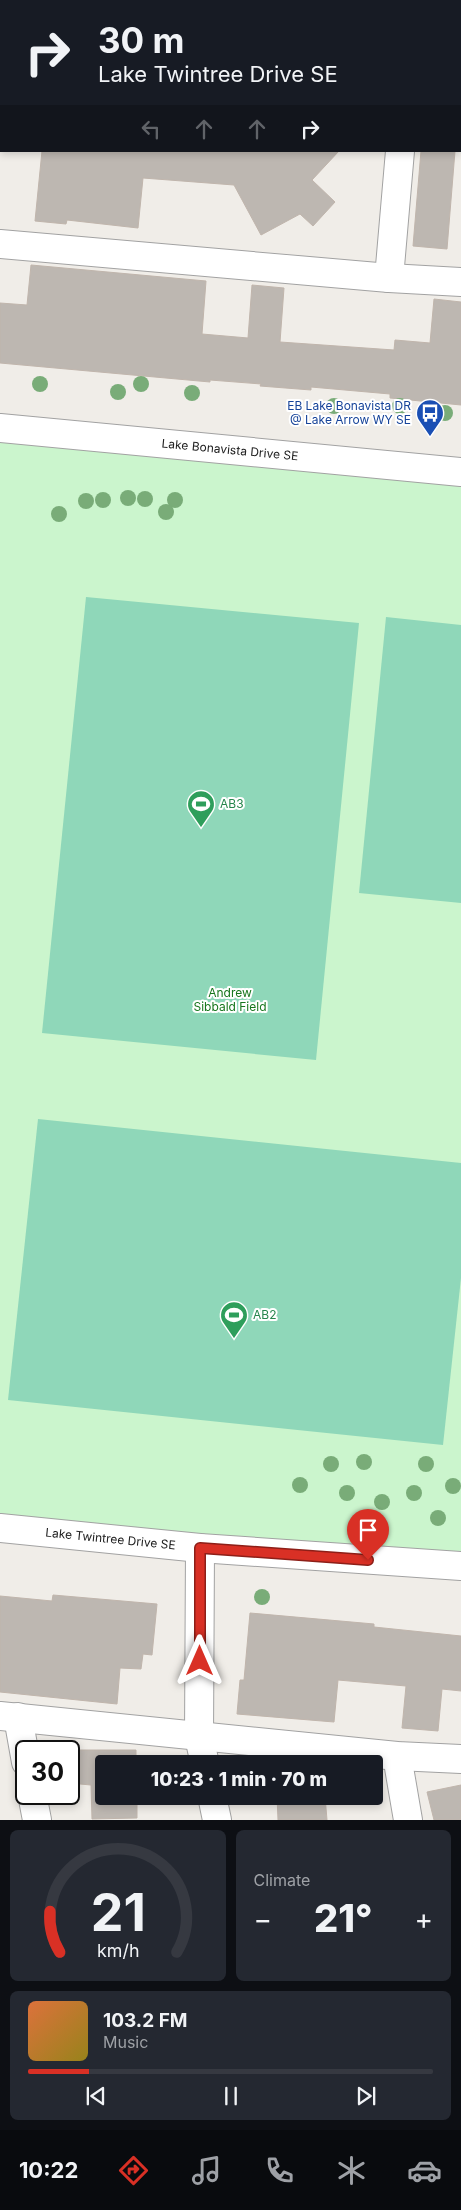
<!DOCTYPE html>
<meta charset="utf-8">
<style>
:root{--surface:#171b24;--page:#242831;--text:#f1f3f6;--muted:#9ea1a6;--line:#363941;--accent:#d93025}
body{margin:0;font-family:Inter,sans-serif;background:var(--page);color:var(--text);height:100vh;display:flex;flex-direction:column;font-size:19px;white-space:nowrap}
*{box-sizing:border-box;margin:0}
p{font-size:16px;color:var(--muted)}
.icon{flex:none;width:28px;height:28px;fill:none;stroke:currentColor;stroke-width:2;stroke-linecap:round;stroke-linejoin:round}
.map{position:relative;height:1820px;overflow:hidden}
.panel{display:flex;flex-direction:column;gap:10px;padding:10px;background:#0d0f14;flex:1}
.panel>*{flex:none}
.guide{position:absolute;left:0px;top:0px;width:461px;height:152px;box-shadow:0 2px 8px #0003;background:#171b24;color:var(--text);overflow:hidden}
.speed{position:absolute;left:15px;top:1740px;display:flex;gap:10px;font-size:25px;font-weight:700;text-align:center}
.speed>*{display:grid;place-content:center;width:65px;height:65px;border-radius:50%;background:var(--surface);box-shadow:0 2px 8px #0003;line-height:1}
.speed .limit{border:2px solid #111;border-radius:8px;background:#fff;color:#111}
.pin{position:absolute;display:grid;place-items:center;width:42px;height:42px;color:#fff;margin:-51px -21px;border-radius:50% 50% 50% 0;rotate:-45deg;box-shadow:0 0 5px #0007}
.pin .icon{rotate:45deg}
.me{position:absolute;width:55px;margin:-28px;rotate:0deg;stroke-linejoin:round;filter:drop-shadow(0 0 4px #0008)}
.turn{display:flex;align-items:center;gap:18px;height:105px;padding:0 15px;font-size:22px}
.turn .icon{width:65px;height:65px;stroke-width:2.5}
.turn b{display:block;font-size:35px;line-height:42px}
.lanes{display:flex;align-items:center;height:48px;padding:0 15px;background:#0003;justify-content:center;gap:25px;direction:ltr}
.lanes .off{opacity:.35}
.big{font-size:38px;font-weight:800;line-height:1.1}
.panel .tile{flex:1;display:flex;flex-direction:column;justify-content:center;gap:8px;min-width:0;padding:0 18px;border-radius:8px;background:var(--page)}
.panel .dial{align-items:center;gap:0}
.dial svg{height:130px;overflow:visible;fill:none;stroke:var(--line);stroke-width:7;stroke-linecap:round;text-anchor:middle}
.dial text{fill:var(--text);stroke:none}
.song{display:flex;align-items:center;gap:15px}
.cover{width:60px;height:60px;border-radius:8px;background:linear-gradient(135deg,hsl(20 70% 55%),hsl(50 70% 35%))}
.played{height:5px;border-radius:2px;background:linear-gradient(90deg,var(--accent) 15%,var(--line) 15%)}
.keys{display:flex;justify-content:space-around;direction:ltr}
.heat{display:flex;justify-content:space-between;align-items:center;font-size:28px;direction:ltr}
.panel .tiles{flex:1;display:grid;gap:10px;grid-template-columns:1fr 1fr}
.tile:last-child{grid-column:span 2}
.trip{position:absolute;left:95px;top:1755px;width:288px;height:50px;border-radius:5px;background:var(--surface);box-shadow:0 2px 8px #0003;font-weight:800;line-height:50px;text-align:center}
.tab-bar{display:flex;height:80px;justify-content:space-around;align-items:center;background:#090b0e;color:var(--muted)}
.tab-bar .icon{width:35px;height:35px}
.tab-bar .selected{color:var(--accent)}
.tab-bar b{font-size:22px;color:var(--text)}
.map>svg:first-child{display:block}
.park{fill:#cbf5cd}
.pitch{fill:#8fd7b9}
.building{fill:#bdb7b1;stroke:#c0b5ac}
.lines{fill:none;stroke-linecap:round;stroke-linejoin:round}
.minor-casing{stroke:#a2a2a2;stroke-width:30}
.minor{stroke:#fff;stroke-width:28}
.tree{fill:#79ac78}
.route-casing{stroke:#8d1f18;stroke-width:12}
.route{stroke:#d93025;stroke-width:9}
.labels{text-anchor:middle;stroke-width:4;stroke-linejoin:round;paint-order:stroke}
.transit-label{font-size:12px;fill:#164399;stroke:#fff;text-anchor:end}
.street-label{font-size:12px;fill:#212121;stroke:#fff}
.leisure-label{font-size:12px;fill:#27864d;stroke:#fff;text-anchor:start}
.park-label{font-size:12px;fill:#17761d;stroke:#fff}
</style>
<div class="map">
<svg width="461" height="1820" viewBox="0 0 461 1820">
<rect width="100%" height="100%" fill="#f0ede8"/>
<g class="park">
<path d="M0 0H187L1 1V36Z"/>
<path d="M0 428 461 471V1566L0 1528Z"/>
</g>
<g class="pitch">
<path d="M86 597 359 623 316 1060 42 1033Z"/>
<path d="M386 617 461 625V903L359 893Z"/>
<path d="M38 1119 461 1163V1278L443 1445 8 1400Z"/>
</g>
<g class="building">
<path d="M42 151H339L312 180 335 202 313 226 300 214 261 235 234 185 143 178 138 228 67 220 66 224 35 221Z"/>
<path d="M421 151H455L447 249 413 246Z"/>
<path d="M31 265 206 281 202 334 248 338 252 285 284 288 280 342 394 350 395 340 430 343 434 299 461 302V405L390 398V394L311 387V390L260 386 261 384 210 380V382L0 363V303L27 305Z"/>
<path d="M53 1595 157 1604 152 1655 143 1654 141 1669 120 1668 117 1704 0 1692V1596L52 1601Z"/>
<path d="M250 1613 374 1624V1627L461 1636V1691L442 1689 438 1731 402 1728 406 1686 338 1680 334 1722 237 1714 240 1680H244Z"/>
<path d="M69 1750H136V1764H104V1796H137V1818L92 1819 91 1785 69 1783Z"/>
<path d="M461 1785V1820H434L427 1792Z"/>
<path d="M277 1796H325L327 1820H278Z"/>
</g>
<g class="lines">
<g class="minor-casing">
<g id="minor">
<path d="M213 1V0"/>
<path d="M414 1V0"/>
<path d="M0 66H1"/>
<path d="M0 244 389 278 461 282"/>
<path d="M389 278 400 151"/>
<path id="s1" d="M0 428 461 472"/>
<path id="s2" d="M0 1528 200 1548 461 1566"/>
<path d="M200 1548 199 1737 205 1764"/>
<path d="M0 1716 397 1756 461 1759"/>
<path d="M18 1717 26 1762"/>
<path d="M397 1756 408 1820"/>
<path d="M32 1794 37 1820"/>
<path d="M212 1796 217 1820"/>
</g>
</g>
<use href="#minor" class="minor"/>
</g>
<g class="tree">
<circle cx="40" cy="384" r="8"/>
<circle cx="141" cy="384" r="8"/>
<circle cx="118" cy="392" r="8"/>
<circle cx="192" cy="393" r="8"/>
<circle cx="334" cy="406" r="8"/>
<circle cx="400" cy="406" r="8"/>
<circle cx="445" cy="413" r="8"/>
<circle cx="128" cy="498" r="8"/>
<circle cx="145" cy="499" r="8"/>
<circle cx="103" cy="500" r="8"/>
<circle cx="175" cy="500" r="8"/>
<circle cx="86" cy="501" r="8"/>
<circle cx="166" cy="512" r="8"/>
<circle cx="59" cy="514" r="8"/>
<circle cx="364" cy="1462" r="8"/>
<circle cx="331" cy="1464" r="8"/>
<circle cx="426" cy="1464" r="8"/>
<circle cx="300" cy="1485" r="8"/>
<circle cx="453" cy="1486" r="8"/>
<circle cx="347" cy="1493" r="8"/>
<circle cx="414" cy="1493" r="8"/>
<circle cx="382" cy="1502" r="8"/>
<circle cx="438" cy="1518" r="8"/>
<circle cx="262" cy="1597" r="8"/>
</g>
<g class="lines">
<g class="route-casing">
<path id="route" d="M200 1661V1548L368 1560"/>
</g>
<use href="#route" class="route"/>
</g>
<defs>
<g id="bus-pin" transform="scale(1.4375)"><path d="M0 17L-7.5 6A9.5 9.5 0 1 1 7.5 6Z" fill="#1a4fb4" stroke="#fff"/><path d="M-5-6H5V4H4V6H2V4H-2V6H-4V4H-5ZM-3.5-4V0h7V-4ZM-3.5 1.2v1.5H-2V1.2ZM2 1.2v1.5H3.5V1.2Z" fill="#fff"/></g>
<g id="stadium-pin" transform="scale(1.4375)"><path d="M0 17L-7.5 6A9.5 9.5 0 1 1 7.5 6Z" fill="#2e9e5b" stroke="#fff"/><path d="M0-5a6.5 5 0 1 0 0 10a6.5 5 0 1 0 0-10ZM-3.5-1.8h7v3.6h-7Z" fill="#fff"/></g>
</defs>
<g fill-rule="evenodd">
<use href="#bus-pin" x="430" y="413"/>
<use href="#stadium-pin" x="201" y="804"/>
<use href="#stadium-pin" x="234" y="1315"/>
</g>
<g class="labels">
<g class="transit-label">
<text x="411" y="410">EB Lake Bonavista DR<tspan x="411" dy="14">@ Lake Arrow WY SE</tspan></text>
</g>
<g class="street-label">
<text dy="4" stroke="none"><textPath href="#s1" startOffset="231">Lake Bonavista Drive SE</textPath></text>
<text dy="4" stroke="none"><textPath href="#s2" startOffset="111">Lake Twintree Drive SE</textPath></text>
</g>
<g class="leisure-label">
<text x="220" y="808">AB3</text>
<text x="253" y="1319">AB2</text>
</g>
<g class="park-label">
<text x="230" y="997">Andrew<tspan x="230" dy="14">Sibbald Field</tspan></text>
</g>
</g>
</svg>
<div class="speed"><div class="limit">30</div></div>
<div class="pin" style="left:368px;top:1560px;background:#d93025"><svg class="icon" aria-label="arrive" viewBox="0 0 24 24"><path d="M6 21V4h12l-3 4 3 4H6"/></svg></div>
<svg class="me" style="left:200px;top:1661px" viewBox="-20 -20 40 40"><path d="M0-17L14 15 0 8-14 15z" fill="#d93025" stroke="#fff" stroke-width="4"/></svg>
<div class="trip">10:23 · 1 min · 70 m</div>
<div class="guide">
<div class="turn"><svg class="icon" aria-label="right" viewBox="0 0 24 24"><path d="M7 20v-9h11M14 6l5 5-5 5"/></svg><div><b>30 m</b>Lake Twintree Drive SE</div></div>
<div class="lanes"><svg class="icon off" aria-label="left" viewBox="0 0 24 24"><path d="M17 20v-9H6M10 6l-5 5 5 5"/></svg><svg class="icon off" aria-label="ahead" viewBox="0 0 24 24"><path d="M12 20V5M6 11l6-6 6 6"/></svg><svg class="icon off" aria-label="ahead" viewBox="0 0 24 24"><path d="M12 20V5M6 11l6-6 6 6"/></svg><svg class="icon" aria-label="right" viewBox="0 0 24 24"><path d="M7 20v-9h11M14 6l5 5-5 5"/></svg></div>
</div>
</div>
<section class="panel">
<div class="tiles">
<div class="tile dial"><svg viewBox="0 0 100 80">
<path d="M14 69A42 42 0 1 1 86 69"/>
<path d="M14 69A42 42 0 0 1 8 44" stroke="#d93025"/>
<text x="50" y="56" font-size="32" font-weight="700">21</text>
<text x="50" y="72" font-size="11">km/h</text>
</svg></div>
<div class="tile"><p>Climate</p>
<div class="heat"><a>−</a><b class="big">21°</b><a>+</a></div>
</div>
<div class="tile">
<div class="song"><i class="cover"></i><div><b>103.2 FM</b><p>Music</p></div></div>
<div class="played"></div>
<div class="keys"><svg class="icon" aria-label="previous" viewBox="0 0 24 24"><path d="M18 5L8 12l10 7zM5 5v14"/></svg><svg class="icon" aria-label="pause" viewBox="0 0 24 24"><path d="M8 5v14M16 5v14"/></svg><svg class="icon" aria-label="next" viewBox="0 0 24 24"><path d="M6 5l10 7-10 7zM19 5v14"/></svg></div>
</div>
</div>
</section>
<nav class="tab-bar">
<b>10:22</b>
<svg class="icon selected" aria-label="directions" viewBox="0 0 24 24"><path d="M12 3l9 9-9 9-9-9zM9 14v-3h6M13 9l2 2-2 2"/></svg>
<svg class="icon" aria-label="music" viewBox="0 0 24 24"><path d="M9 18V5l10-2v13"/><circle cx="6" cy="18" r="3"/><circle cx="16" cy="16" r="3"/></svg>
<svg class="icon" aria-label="phone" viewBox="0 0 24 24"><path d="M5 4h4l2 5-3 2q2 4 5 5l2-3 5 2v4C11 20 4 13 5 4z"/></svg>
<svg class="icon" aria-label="climate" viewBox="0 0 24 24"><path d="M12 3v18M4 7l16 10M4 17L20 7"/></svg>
<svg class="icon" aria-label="car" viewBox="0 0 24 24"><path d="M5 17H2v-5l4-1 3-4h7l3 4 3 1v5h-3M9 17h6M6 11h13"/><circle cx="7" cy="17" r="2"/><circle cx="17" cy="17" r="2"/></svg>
</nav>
